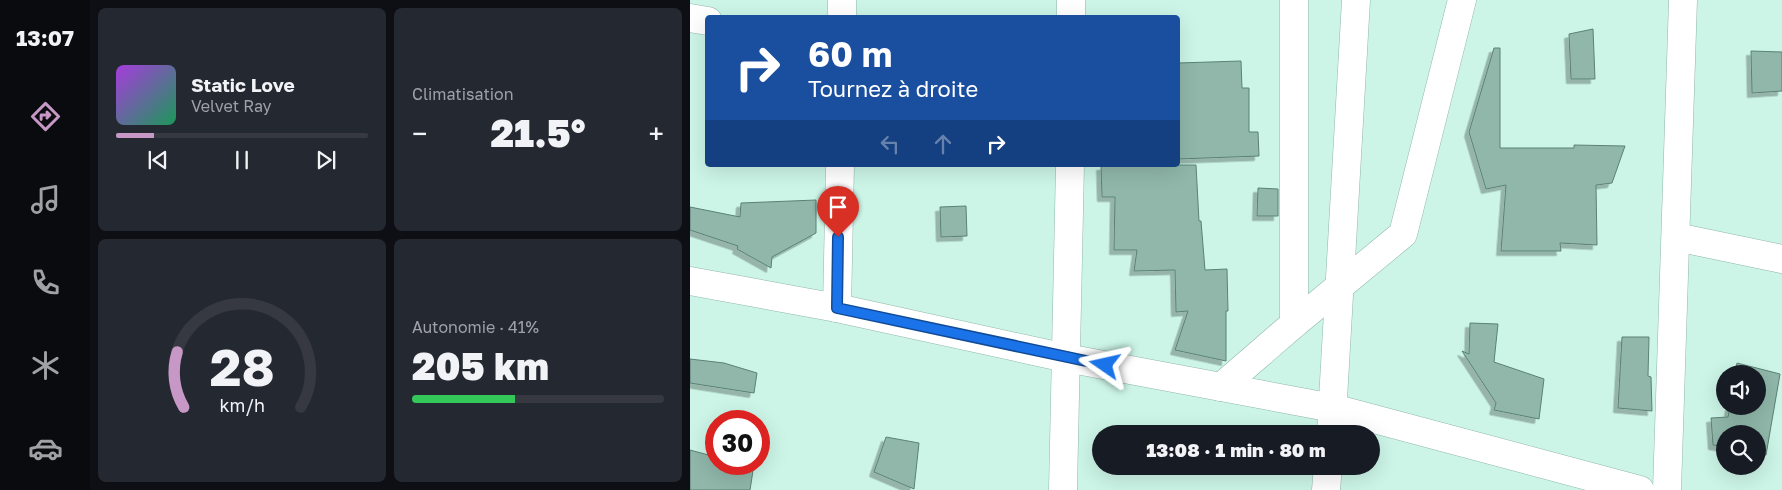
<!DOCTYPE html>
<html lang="fr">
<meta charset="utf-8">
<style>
:root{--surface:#171b24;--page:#242831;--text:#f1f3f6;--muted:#9ea1a6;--line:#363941;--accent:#c797c5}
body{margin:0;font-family:"Golos Text",sans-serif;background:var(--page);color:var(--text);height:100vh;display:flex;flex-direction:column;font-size:19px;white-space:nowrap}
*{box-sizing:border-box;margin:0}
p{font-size:16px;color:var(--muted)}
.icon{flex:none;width:28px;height:28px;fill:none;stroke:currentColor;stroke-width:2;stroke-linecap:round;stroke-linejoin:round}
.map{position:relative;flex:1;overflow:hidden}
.details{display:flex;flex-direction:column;gap:8px;padding:8px;background:#0d0f14;width:600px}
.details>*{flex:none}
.banner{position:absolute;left:15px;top:15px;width:475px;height:152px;border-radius:5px;box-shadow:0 5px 20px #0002;background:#1a4fa0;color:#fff;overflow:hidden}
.fabs{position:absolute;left:1026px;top:365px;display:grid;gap:10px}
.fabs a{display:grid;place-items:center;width:50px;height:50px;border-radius:50%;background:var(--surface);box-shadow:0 5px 20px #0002;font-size:25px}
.speed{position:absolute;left:15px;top:410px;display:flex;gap:10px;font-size:25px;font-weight:700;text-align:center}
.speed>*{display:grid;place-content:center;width:65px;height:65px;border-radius:50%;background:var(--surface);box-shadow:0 5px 20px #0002;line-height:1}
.speed .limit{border:8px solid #d22;background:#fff;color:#111}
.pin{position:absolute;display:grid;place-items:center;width:42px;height:42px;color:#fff;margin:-51px -21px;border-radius:50% 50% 50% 0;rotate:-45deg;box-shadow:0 0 5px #0007}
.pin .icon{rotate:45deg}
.me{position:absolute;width:55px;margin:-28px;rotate:281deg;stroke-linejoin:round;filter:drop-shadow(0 0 4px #0008)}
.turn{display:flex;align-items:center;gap:18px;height:105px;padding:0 20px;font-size:22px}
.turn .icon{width:65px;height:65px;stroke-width:2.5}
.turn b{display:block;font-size:35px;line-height:42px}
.lanes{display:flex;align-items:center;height:48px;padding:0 20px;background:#0003;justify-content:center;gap:25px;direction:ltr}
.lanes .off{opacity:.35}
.big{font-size:38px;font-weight:800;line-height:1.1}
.details .widget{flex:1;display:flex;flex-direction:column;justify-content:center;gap:8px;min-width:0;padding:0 18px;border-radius:8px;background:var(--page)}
.details .dial{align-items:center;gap:0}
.dial svg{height:130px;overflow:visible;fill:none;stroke:var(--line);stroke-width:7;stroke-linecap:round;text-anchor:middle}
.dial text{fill:var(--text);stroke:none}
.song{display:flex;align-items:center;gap:15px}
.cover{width:60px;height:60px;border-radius:8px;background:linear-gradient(135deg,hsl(280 70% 55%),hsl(150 70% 35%))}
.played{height:5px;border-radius:2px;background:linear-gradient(90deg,var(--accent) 15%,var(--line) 15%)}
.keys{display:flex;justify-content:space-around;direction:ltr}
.heat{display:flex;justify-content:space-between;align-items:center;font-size:28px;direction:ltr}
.charge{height:8px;border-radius:4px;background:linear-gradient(90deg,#34c759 41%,var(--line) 0)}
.details .tiles{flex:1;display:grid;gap:8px;grid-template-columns:repeat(2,1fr)}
.trip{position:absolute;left:402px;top:425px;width:288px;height:50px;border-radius:25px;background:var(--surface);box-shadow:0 5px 20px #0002;font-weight:800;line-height:50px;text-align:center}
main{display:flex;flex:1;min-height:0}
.tabs{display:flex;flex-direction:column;width:90px;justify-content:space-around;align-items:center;background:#090b0e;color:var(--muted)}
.tabs .icon{width:35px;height:35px}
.tabs .on{color:var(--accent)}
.tabs b{font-size:22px;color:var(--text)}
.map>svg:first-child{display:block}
.building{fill:#90b7aa;stroke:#5b8175;filter:url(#shadow)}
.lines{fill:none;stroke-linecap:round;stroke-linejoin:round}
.street-casing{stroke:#90b7ab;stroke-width:29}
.street{stroke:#fff;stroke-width:28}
.route-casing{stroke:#114b97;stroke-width:12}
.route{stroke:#1a73e8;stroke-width:9}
</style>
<main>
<nav class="tabs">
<b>13:07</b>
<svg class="icon on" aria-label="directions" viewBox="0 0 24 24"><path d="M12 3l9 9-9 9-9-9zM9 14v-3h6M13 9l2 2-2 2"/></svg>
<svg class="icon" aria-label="music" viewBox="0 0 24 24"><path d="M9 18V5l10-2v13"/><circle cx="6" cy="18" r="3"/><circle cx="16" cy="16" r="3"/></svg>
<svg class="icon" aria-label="phone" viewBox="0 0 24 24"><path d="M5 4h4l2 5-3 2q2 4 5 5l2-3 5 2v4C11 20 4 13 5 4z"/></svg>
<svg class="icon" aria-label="climate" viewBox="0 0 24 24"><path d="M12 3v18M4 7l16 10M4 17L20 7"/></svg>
<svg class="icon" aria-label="car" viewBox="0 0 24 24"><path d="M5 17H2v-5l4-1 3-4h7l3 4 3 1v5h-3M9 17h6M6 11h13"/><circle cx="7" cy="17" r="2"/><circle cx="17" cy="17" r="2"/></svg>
</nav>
<section class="details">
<div class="tiles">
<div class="widget">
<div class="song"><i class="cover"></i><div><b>Static Love</b><p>Velvet Ray</p></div></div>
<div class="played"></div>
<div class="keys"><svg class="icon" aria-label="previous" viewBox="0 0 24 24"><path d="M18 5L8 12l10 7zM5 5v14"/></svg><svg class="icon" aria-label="pause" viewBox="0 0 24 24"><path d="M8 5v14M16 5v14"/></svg><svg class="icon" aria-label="next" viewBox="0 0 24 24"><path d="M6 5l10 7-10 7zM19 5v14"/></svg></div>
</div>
<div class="widget"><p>Climatisation</p>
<div class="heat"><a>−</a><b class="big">21.5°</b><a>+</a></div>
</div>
<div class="widget dial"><svg viewBox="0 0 100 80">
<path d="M14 69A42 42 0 1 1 86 69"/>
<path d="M14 69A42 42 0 0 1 10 35" stroke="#c797c5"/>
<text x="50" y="56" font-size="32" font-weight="700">28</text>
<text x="50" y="72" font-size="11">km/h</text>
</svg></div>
<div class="widget"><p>Autonomie · 41%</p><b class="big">205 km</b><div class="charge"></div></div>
</div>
</section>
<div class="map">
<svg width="1092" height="490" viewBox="0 0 1092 490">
<defs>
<filter id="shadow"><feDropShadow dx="-4.5" dy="4.5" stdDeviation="0" flood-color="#0004"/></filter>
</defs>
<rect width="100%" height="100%" fill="#ccf5e7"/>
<g class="building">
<path d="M903 29 905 79H881L879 34Z"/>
<path d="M804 48H810V148H884V145L935 146 922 183 906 185 907 245 870 243 871 251H811L816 185 796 189 779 132Z"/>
<path d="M1061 51 1092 52V91L1062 93Z"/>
<path d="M551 61 552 88H559V132H568L569 156 488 159V63Z"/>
<path d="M438 165H506L509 221H511L515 270 537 269 538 311H536V361L485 350 498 311 486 312 485 270 444 271 447 250H424L425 197H412L411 166Z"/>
<path d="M568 188 588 189V216H567Z"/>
<path d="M126 200V233L82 257 81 268 47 249 48 246 0 230V207L50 217 51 203Z"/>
<path d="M276 206 277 236 251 237 250 207Z"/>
<path d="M780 323 808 324 804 362 854 379 849 419 804 410 806 403 772 351 779 354Z"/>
<path d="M932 337H959L958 376 961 377 962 411 928 408Z"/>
<path d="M0 359 34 363 67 373 64 393 0 383Z"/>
<path d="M1047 363 1090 374 1076 455 1068 453V434H1035V447L1023 445 1021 418 1038 417 1040 406H1068V374H1045Z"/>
<path d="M196 437 229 443 224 489 184 472Z"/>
<path d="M0 450 26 457V464H64L60 490H0Z"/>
</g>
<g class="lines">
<g class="street-casing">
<g id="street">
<path d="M152 0V18"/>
<path d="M381 0V18"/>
<path d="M0 18 18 21"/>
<path d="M986 237 1092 259"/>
<path d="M0 281 147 308 376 358 643 408 950 490"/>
<path d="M147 308 150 165"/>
<path d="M604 324V0"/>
<path d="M531 387 604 324 713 234 772 0"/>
<path d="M641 434 666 0"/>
<path d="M373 490 380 165"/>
<path d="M636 490 638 466"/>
<path d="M977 490 993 0"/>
</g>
</g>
<use href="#street" class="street"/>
</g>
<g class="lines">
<g class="route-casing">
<path id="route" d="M148 237 147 308 415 365"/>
</g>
<use href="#route" class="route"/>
</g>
</svg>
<div class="fabs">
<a><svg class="icon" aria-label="sound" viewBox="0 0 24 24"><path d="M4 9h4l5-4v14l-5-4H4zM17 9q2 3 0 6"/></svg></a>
<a><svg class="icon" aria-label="search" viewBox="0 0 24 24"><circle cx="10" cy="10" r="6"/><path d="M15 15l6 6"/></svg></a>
</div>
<div class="speed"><div class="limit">30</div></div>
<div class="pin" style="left:148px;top:237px;background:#d93025"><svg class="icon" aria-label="arrive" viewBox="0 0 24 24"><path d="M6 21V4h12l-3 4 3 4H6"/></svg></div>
<svg class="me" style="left:415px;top:365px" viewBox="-20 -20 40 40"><path d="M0-17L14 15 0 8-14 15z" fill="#1a73e8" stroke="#fff" stroke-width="4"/></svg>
<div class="trip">13:08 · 1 min · 80 m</div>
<div class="banner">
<div class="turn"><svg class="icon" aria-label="right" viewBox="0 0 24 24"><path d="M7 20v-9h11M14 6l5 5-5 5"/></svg><div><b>60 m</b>Tournez à droite</div></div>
<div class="lanes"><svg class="icon off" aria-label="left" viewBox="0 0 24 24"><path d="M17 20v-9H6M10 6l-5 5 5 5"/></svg><svg class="icon off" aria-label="ahead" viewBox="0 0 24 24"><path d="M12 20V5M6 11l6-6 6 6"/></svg><svg class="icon" aria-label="right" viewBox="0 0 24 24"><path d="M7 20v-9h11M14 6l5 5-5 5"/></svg></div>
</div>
</div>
</main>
